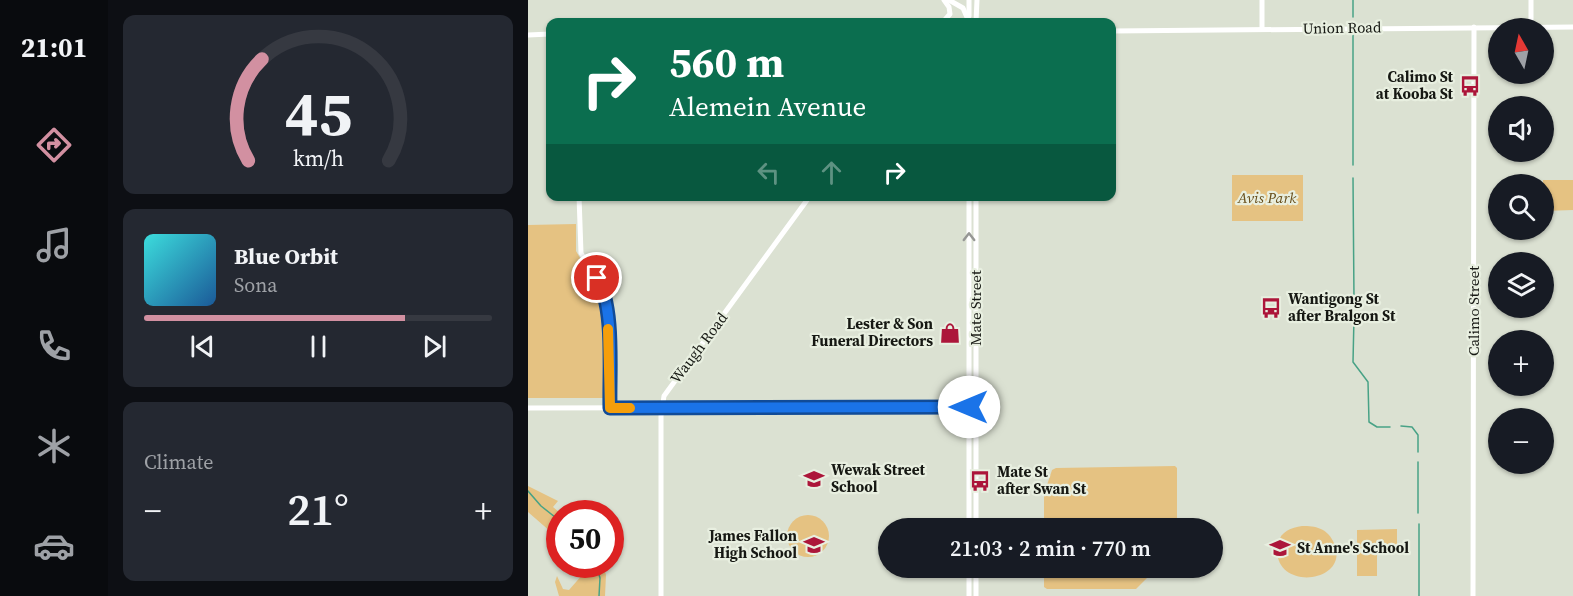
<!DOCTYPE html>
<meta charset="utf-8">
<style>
:root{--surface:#171b24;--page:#242831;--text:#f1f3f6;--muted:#9ea1a6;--line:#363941;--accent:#d290a1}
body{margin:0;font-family:"Source Serif 4",serif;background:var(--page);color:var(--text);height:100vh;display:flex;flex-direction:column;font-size:22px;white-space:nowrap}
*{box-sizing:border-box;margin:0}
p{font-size:20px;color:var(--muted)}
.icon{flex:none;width:33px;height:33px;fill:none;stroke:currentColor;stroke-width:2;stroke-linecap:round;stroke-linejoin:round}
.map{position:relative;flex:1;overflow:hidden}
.details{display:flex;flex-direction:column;gap:15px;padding:15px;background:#0d0f14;width:420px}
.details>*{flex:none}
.guide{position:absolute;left:18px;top:18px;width:570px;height:183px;border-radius:12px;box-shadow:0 2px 4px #0004;background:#0b6e4f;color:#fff;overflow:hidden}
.needle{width:39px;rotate:351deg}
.fabs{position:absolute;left:960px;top:18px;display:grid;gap:12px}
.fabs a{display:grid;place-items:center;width:66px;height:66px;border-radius:50%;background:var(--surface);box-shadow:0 2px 4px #0004;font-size:30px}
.speed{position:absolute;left:18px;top:500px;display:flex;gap:12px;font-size:30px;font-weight:700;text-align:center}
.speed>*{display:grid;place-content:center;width:78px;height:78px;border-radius:50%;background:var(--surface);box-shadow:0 2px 4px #0004;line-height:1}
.speed .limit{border:9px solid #d22;background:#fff;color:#111}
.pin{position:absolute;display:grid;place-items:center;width:51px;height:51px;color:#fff;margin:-26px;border:3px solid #fff;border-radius:50%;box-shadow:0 2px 6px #0007}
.me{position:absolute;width:66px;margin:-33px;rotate:270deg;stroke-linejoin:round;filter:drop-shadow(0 0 4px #0008)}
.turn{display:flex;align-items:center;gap:21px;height:126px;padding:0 24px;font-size:27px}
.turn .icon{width:78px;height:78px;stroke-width:2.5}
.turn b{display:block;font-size:42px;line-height:51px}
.lanes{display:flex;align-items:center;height:57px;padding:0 24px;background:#0003;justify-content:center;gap:30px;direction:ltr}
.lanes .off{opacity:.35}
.big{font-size:45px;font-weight:600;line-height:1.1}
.details .widget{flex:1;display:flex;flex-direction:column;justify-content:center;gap:9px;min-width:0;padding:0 21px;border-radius:12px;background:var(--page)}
.details .dial{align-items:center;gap:0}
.dial svg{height:156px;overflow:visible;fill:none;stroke:var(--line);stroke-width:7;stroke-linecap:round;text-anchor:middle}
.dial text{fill:var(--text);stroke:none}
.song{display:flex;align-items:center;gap:18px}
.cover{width:72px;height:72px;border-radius:9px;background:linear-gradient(135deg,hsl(180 70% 55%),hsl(210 70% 35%))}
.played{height:6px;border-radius:3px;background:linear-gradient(90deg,var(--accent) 75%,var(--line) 75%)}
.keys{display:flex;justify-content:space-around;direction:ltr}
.heat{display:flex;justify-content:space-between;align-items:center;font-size:33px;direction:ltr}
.trip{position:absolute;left:350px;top:518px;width:345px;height:60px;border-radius:30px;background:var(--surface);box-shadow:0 2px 4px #0004;font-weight:600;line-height:60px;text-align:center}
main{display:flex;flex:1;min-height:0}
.tab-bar{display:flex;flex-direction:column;width:108px;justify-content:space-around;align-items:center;background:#090b0e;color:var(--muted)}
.tab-bar .icon{width:42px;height:42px}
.tab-bar .selected{color:var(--accent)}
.tab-bar b{font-size:27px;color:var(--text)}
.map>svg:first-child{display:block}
.green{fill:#e5c282}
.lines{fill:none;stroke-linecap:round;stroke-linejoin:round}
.stream{stroke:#48a286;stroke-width:1.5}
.secondary{stroke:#fff;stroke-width:5}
.oneway{stroke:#969795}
.route-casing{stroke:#114b97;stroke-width:15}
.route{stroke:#1a73e8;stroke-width:10}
.slow{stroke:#f59e0b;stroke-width:10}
.labels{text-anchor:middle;stroke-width:4.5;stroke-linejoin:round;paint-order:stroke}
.street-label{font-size:15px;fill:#161813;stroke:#e8efe0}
.poi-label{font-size:15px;font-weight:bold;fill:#161813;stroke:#e8efe0;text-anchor:start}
.park-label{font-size:15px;font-style:italic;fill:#674e1a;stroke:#e8efe0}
</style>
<main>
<nav class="tab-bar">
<b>21:01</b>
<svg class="icon selected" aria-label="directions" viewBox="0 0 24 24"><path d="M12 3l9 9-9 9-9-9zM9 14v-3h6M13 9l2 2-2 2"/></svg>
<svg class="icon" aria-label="music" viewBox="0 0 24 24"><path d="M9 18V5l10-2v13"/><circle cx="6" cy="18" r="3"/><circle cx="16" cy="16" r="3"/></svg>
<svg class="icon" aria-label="phone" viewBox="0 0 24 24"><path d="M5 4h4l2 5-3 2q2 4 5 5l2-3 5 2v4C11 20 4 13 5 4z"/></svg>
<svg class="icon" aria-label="climate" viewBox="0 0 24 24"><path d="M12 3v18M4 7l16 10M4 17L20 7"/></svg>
<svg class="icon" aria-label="car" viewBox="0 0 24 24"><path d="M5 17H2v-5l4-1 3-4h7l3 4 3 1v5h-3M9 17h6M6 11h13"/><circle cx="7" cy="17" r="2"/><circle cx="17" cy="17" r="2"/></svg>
</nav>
<section class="details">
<div class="widget dial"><svg viewBox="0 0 100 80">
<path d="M14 69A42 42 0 1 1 86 69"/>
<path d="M14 69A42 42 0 0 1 21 17" stroke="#d290a1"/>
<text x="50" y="56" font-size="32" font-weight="700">45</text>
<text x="50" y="72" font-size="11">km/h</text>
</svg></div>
<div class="widget">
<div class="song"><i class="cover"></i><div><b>Blue Orbit</b><p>Sona</p></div></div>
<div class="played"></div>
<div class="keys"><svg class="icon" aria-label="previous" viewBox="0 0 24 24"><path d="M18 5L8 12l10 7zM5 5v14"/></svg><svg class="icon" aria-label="pause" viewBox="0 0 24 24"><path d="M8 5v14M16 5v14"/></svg><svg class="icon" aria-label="next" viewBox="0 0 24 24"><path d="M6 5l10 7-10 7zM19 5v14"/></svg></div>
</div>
<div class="widget"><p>Climate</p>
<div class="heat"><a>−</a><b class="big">21°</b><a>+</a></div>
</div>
</section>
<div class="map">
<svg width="1045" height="596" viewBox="0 0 1045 596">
<rect width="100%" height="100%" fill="#dbe1d2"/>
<g class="green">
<rect x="704" y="175" width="71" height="46"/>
<path d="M1015 180H1045V210L1016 211Z"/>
<path d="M48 224V251L71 291 76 309 75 398H0V225Z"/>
<path d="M647 466 649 468V528H516V494L524 470 528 468Z"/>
<path d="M0 486 30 501 25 507 32 513 31 539 0 512Z"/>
<circle cx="280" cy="536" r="21"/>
<path d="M774 526C788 526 798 528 805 541 827 584 740 594 750 543 753 531 763 528 774 526Z"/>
<path d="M869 529V553L849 554V576H829V530Z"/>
<path d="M49 564H75L78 575 77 596H31L27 582 29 576 35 589 41 590 55 574Z"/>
<path d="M516 567H630L608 589H519L516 587Z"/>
</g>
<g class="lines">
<g class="stream">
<path d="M825 0V17"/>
<path d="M825 165V35"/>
<path d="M825 178 826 300"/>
<path d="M826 317 825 362 840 382 841 422 849 427H862"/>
<path d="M873 426 884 427 890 435V452"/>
<path d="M890 462V513"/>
<path d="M0 491 13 506 32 521"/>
<path d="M891 524V596"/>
<path d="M68 564 72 578 71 596"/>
</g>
<g class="secondary">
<path d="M421 0 435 8 441 22"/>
<path d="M734 0V29"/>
<path d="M1003 0V26"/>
<path d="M441 16V0"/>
<path d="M415 22 422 14 421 7 416 0"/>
<path d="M448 22 449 0"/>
<path d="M584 31 1045 27"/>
<path d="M0 35 22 34"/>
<path d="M51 196 53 253 74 287 78 297 82 408"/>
<path d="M441 196V528"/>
<path d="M448 196V528"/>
<path d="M0 408 447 407"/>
<path d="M441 567V596"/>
<path d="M133 596V416L136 396 282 196"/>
<path d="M448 596V567"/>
<path d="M945 596 946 27"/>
</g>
</g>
<defs><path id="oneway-chevron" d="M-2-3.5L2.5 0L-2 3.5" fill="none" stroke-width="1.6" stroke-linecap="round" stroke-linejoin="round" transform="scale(1.5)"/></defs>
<use class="oneway" href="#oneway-chevron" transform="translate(441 237) rotate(-90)"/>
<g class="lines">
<g class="route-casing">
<path id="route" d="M69 278C87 307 81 372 82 408L441 407"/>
</g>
<use href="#route" class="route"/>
<path class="slow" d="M80 329 82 408H102"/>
</g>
<defs>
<g id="bus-bare" transform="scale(1.62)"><path d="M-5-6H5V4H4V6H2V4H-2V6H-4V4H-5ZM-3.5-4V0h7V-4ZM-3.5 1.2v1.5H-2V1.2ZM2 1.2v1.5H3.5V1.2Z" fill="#ac163a" stroke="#e8efe0" stroke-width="2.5" paint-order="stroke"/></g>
<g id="shop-bare" transform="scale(1.62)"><path d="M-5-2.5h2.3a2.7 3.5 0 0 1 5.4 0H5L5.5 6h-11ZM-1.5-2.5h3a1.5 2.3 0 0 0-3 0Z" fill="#ac163a" stroke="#e8efe0" stroke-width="2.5" paint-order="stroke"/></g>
<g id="school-bare" transform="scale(1.62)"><path d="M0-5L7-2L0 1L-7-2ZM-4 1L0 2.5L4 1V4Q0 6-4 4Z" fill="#ac163a" stroke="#e8efe0" stroke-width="2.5" paint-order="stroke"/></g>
</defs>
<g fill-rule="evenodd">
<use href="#bus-bare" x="942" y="86"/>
<use href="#bus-bare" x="743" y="308"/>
<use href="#shop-bare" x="422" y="333"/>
<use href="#school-bare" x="286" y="479"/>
<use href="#bus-bare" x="452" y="481"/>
<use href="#school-bare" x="286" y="545"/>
<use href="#school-bare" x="752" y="548"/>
</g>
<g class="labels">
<g class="street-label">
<text transform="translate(814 28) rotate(-1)" y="5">Union Road</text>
<text transform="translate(448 308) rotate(-90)" y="5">Mate Street</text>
<text transform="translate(946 311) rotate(-90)" y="5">Calimo Street</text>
<text transform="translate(171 348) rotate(-53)" y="5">Waugh Road</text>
</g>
<g class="poi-label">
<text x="925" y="82" text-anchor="end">Calimo St<tspan x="925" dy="17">at Kooba St</tspan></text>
<text x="760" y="304">Wantigong St<tspan x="760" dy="17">after Bralgon St</tspan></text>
<text x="405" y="329" text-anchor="end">Lester &amp; Son<tspan x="405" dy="17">Funeral Directors</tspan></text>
<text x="303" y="475">Wewak Street<tspan x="303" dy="17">School</tspan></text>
<text x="469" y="477">Mate St<tspan x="469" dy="17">after Swan St</tspan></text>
<text x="269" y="541" text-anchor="end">James Fallon<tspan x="269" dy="17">High School</tspan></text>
<text x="769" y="553">St Anne's School</text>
</g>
<g class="park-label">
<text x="739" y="203">Avis Park</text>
</g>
</g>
</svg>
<div class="fabs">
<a><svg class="needle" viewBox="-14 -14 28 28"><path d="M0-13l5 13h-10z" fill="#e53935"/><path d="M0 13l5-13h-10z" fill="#9ea1a6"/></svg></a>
<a><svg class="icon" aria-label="sound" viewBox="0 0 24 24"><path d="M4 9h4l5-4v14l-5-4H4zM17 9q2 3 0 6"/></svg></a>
<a><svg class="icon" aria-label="search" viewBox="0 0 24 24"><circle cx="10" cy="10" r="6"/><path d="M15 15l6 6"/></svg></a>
<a><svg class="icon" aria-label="layers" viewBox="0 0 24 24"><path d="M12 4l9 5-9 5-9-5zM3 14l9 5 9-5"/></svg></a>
<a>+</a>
<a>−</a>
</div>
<div class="speed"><div class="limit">50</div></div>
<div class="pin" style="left:69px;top:278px;background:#d93025"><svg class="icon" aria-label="arrive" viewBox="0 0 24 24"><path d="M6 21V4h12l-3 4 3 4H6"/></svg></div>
<svg class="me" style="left:441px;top:407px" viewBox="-20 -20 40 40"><circle r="19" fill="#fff"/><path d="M0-13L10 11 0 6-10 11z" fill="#1a73e8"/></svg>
<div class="trip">21:03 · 2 min · 770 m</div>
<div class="guide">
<div class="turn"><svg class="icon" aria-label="right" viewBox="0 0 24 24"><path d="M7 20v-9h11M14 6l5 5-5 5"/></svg><div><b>560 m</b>Alemein Avenue</div></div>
<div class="lanes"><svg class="icon off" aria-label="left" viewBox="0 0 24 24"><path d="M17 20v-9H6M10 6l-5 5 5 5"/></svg><svg class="icon off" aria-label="ahead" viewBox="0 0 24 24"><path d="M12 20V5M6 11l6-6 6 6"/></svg><svg class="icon" aria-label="right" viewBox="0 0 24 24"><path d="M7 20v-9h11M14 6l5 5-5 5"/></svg></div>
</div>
</div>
</main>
